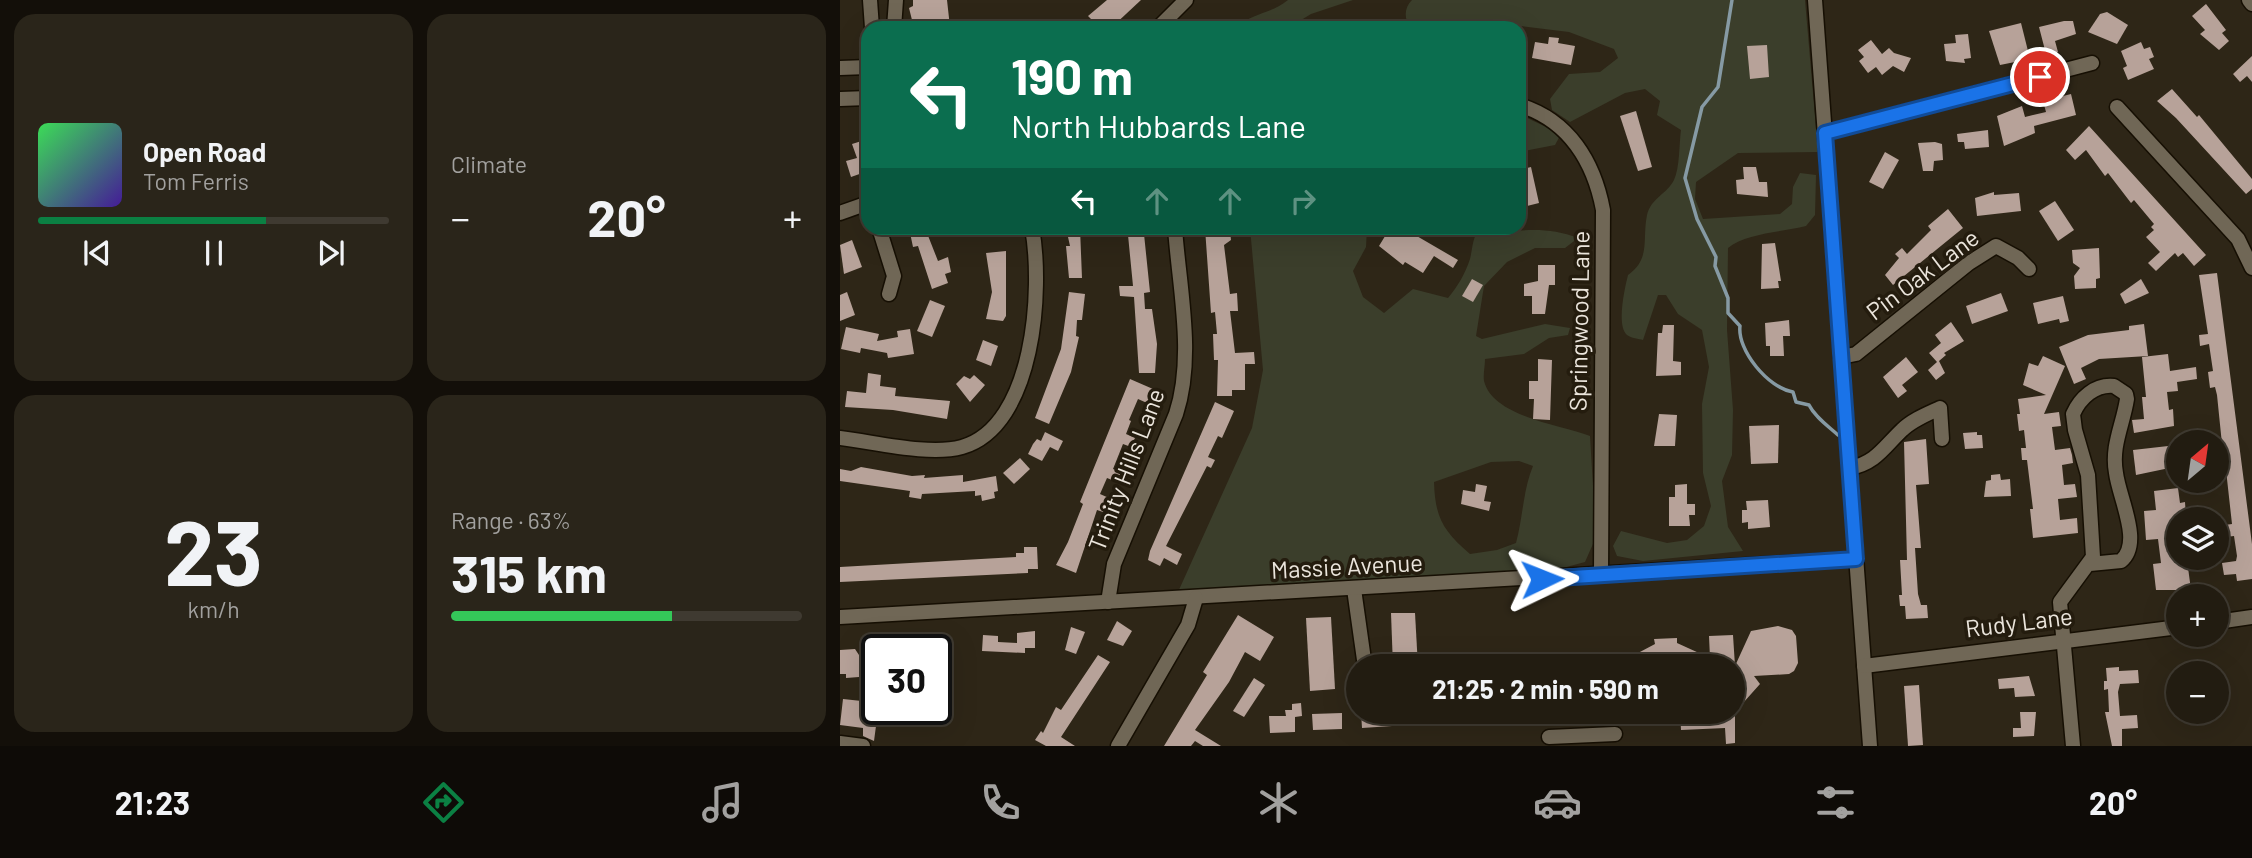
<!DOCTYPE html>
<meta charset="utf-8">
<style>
:root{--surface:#221c11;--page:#2a251a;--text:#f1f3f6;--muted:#a2a19f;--line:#3f3a31;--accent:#0b8043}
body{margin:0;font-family:Barlow,sans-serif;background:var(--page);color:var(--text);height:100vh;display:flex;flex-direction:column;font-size:26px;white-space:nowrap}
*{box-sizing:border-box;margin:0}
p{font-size:23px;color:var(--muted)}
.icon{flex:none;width:38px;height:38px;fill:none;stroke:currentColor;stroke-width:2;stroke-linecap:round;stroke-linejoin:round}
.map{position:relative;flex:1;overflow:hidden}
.details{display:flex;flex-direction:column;gap:14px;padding:14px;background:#130f09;width:840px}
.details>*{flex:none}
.hud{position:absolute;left:21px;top:21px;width:665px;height:214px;border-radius:21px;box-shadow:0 7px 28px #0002,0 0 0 2px var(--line);background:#0b6e4f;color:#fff;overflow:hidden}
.needle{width:46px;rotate:29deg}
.tools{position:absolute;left:1326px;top:430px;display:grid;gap:14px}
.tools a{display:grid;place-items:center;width:63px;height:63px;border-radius:50%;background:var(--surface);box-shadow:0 7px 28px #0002,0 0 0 2px var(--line);font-size:35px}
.speed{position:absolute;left:21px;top:634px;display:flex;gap:14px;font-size:35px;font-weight:700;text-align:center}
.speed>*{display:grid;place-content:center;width:91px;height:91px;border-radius:50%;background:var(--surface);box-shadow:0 7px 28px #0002,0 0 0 2px var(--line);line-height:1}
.speed .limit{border:4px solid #111;border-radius:10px;background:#fff;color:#111}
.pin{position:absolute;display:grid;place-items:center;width:60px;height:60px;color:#fff;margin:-30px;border:4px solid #fff;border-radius:50%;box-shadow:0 2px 7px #0007}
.me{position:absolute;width:77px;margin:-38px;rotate:88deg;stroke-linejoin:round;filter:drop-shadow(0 0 5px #0008)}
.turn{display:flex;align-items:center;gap:24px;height:147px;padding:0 35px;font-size:32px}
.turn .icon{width:91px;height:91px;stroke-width:2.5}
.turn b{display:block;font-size:49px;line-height:60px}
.lanes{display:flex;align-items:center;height:66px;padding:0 35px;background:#0003;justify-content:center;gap:35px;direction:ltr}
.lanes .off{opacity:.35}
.big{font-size:52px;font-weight:700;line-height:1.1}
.details .tile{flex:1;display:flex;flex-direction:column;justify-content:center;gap:10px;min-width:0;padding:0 24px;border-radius:21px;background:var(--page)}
.details .dial{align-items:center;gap:0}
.dial b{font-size:91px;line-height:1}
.song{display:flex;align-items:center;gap:21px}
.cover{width:84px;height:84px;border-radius:10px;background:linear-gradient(135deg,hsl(130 70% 55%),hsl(260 70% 35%))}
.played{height:7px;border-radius:4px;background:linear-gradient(90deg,var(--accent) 65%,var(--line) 65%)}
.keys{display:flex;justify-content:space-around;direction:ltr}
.heat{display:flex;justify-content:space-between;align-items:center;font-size:38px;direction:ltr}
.charge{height:10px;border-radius:5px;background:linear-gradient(90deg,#34c759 63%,var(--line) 0)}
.details .tiles{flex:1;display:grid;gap:14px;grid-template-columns:repeat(2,1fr)}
.trip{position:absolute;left:506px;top:654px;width:399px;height:70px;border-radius:35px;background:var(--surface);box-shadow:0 7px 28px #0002,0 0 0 2px var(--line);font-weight:700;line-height:70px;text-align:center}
.menu{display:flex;height:112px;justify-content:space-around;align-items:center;background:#0e0b07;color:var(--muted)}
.menu .icon{width:49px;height:49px}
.menu .active{color:var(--accent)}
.menu b{font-size:32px;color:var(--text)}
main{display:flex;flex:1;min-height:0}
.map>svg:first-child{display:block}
.green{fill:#3b3e2b;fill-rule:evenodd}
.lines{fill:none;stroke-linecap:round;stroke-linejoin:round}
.stream{stroke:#869aa4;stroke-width:3.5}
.building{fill:#b7a299}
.minor-casing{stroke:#160f03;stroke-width:17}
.minor{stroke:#706756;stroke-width:14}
.route-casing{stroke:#114b97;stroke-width:18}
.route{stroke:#1a73e8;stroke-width:12}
.labels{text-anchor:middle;stroke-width:7;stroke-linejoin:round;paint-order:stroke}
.street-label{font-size:24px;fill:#ebe5dc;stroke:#241c0e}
</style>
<main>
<section class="details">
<div class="tiles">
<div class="tile">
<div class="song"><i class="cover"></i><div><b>Open Road</b><p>Tom Ferris</p></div></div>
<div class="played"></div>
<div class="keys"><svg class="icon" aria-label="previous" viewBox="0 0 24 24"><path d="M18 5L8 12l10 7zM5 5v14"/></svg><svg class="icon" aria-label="pause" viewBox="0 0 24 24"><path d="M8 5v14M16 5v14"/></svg><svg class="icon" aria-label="next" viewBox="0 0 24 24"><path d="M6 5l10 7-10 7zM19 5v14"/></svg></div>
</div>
<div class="tile"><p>Climate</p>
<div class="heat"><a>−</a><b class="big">20°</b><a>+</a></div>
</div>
<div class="tile dial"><b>23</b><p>km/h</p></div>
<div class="tile"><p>Range · 63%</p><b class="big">315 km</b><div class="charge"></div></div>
</div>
</section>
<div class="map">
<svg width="1412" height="746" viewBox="0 0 1412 746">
<rect width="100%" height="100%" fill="#2e2617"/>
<g class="green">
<path d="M448 0H513L471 14 448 28H395C416 11 429 15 448 0Z"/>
<path d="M572 0H965L978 152 898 153 856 182 855 199 863 219 940 214 952 204 953 187 960 173 976 175 975 215 966 226C942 232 906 233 888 248L887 330 893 410 892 455 882 481 888 527 903 551 803 561 777 556 773 546 781 531 827 543 847 540 864 526 871 506 863 473 862 404 869 367 862 330 838 314 826 295H818L803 340C799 339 791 338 787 335 776 326 785 287 788 275 811 259 802 239 807 215 811 198 827 194 834 180 840 167 839 144 841 130L817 115 820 101 805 89 785 93 730 122 712 110 710 99 729 74 760 72 778 58 774 49 729 32 681 26 570 28C564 18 564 8 572 0Z"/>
<path d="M679 114 721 134 715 145 679 152Z"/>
<path d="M410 228H527L526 247 513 271 523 297 544 313 573 289 608 298C618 286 625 274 630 259 633 247 632 238 640 228H646L655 234C683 229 710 227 738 238L725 248H695L667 262 644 286 636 336 642 339 705 324 730 328 728 335 709 338 684 354 645 359C645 366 643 375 644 381 653 417 721 425 750 436L756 537 745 562 719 569 338 592 412 428 423 370ZM679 461 693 466C683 490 683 517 676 543L657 550 630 554C603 531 595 517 594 482L651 462Z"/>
</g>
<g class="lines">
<path class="stream" d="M892 0 878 87 862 107 845 178 857 219 876 257 875 266 888 298V313L900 326C897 350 928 388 953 392L956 402 969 405C975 417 988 426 998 435"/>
</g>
<g class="building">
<path d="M73 0H107L110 27 74 28 69 8 73 6Z"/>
<path d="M267 0H301L271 28H260L248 16Z"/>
<path d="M1366 4 1386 30 1382 33 1389 41 1379 50 1360 34 1365 30 1352 16Z"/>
<path d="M1267 12 1288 25 1277 44 1248 32 1260 14Z"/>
<path d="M1224 21H1233L1236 34 1215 41 1218 52 1206 54 1199 27Z"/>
<path d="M1181 23 1190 59 1160 65 1149 31Z"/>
<path d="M1128 34 1131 58 1124 59 1125 63 1106 61 1104 44 1116 43 1115 35Z"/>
<path d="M709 37 719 38 718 43 735 46 731 65 692 58 695 42 708 44Z"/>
<path d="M1031 40 1042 54 1049 48 1054 53 1071 58 1064 72 1053 66 1042 75 1036 67 1028 73 1019 61 1024 57 1018 50Z"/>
<path d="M1301 42 1304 49 1310 47 1314 57 1309 59 1314 69 1288 80 1283 68 1287 66 1281 51Z"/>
<path d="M927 45 929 77 910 79 907 46Z"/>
<path d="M1412 56V82L1407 76 1400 82 1393 74Z"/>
<path d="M1332 89 1357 117 1359 115 1412 179V189L1406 194 1336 118 1317 101Z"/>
<path d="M1231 94 1236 115 1194 126 1195 133 1164 146 1157 116 1182 106 1185 117 1206 112 1203 101Z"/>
<path d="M796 111 812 167 798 171 780 116Z"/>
<path d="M1249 126 1366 255 1354 266 1343 253 1338 257 1335 253 1316 271 1308 263 1320 252 1306 237 1314 230 1311 227 1314 224 1294 200 1291 203 1268 173 1265 176 1246 150 1235 160 1226 150Z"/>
<path d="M1148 130 1149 147 1125 149 1124 142H1118L1117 134Z"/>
<path d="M28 139V171L11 177 6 161 17 158 12 144Z"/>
<path d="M1095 142 1102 144 1103 160 1094 161 1093 171H1083L1078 143Z"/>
<path d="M682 147 687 168 691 167 699 203 679 208V148Z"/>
<path d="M1045 152 1059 160 1043 189 1029 182Z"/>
<path d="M903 167H916L919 182H927L928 197 897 194 896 180 904 179Z"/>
<path d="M1154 192V195L1179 193 1181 211 1137 216 1135 198Z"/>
<path d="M1215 201 1234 230 1218 241 1199 211Z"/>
<path d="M1108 209 1123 228 1053 285 1045 275 1059 258 1055 254 1062 248 1067 254 1091 230 1088 226Z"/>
<path d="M69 228H85L98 261 108 257 111 272 105 274 108 283 92 289 78 246 73 247Z"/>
<path d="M226 228H240L242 278H229L226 246H230Z"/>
<path d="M365 228 390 230 391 240 384 245 390 294 397 293 398 311H390L395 353 414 352 415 364H405V390H392V396H377L378 360H374L373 334H377L375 312 371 313Z"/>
<path d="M550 228 557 233 563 228 618 260 613 268 594 256 583 273 565 262 563 265 539 246Z"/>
<path d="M304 234 310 292 304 293 305 309H312L317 344 315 373H299L294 297 280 296 279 286H293L288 235Z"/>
<path d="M12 240 22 267 4 274 0 245Z"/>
<path d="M935 243 941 281H938L939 288 921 289 922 244Z"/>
<path d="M1259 248 1260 278 1256 279V288L1235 289 1234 276 1240 268 1233 263 1232 250Z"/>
<path d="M166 251V316L163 321 146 319 152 292 146 253Z"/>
<path d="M698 265H715V285H709L705 314H692V296H684V284L698 281Z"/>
<path d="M1377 273 1412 544V579L1397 581 1396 574 1384 575 1382 563 1396 561 1397 556 1394 536 1386 537 1385 525 1392 524 1386 470 1384 463 1380 464 1378 454H1383L1377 395 1375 387 1370 388 1368 372 1373 371 1369 344 1360 346 1359 335 1368 334 1359 275Z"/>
<path d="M632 279 643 285 633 302 622 296Z"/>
<path d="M1301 279 1309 293 1285 304 1280 294Z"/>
<path d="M7 292 15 315 0 321V295Z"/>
<path d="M229 292 245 294 242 320H237L236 336 239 337 231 372 209 424 195 418 221 349Z"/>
<path d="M1161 293 1168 311 1132 324 1126 306Z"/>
<path d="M1223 296 1229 321 1220 323 1219 319 1198 324 1193 303Z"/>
<path d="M90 300 105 306 92 337 77 331Z"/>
<path d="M949 320 950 336H943L944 356H930V346H926L925 323Z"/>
<path d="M1111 322 1124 341 1104 353 1106 355 1099 361 1105 373 1096 380 1088 370 1097 362 1089 353 1101 343 1095 335Z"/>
<path d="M1304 324 1308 356 1259 359 1241 368 1246 379 1234 384 1219 347 1248 335 1289 330V326Z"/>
<path d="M823 325H834L833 361 841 362V375L816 376 818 333H822Z"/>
<path d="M6 327 39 334 37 341 58 337 57 331 70 329 74 354 48 358 47 353 21 348 20 353 1 349Z"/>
<path d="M143 340 158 346 151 366 136 360Z"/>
<path d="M1328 354 1330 371 1356 367 1357 379 1337 382 1338 391 1327 392 1329 410 1333 409 1334 426 1294 433 1292 420 1304 419 1302 397H1306L1302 357Z"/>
<path d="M1203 356 1225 366 1204 414 1219 412 1221 426 1212 427 1215 450 1230 448 1232 455 1233 463 1222 465 1224 485 1235 484 1237 497 1218 499 1220 520 1237 518 1238 533 1193 538 1190 509H1193L1187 460H1182L1181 448H1186L1184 430 1179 431 1177 414H1180L1178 399 1206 395 1183 385 1189 363 1198 366Z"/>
<path d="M1066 357 1078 372 1062 385 1067 391 1058 398 1043 377Z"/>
<path d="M698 359 712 360 710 420 693 419 694 399H689V381H698Z"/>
<path d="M28 373 41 375 40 386 56 388 55 396 110 401 107 419 53 410 5 407 7 391 26 393Z"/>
<path d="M134 375 145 385 130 402 116 384 124 376 130 379Z"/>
<path d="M290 379 313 389 307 403 298 399 289 420 291 421 286 434 295 438 291 447 283 444 273 469 281 472 277 482 267 478 260 494 269 498 263 512 257 510 236 573 216 565 228 542 243 504 240 502Z"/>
<path d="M375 402 394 411 382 438 378 436 368 457 375 460 371 468 367 466 326 546 342 554 337 565 324 558 320 566 308 560 310 551Z"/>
<path d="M819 414 837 415 835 446H814Z"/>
<path d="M939 425 938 463 911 464 909 426Z"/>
<path d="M205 432 223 441 218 451 210 447 202 461 188 454 193 444 197 439 201 441Z"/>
<path d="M1137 432V435H1142L1143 448 1125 449 1123 433Z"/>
<path d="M1086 439 1089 484 1076 485 1081 548H1075L1078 594 1081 605H1087L1088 618 1066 619 1065 606H1060L1059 595H1062L1060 560H1067L1064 442Z"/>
<path d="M1337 445 1339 466 1296 475 1293 450Z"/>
<path d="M180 458 190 469 174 484 163 473Z"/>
<path d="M21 467 72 476 85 475 84 478 123 475V482L156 476 158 491 154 492 155 498 142 501 141 495 135 496V491L82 494 81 499 69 497 70 491 0 481V469L11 471Z"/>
<path d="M1160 474 1161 480 1170 479 1171 496 1144 497 1146 481 1151 480V475Z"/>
<path d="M636 484 647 486 644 501 651 502 649 511 621 504 623 490 635 492Z"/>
<path d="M847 484V504H855V515H849L850 526H829V497H835V485Z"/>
<path d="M1338 488 1340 503 1345 502 1346 518 1339 519V561L1347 560 1351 590H1316L1313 564 1321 563 1318 539 1306 540 1304 511 1316 510 1314 491Z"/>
<path d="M928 500 930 527 908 529V522L902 523V510H907L906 501Z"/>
<path d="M184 547H197L198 569H188V573L0 582V567L176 557V553H184Z"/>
<path d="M551 613H575L578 667H553Z"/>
<path d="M398 615 434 637 420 661 405 652 389 682 355 730 381 746H363L355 741 351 746H324L367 675 363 672Z"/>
<path d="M491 617 495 689 470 691 466 618Z"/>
<path d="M277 621 292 631 283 646 267 640Z"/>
<path d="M938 626 952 630 956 636 958 663 954 671 949 674 914 676 920 684 895 712V743L886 744 885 728 841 730 840 712H892L894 667H798V653L815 644 814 639 837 638V643L870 658 869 636 893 635 895 666 911 631Z"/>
<path d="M231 627 245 632 236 654 225 650Z"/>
<path d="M195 631V648H185V653L142 651 143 635 158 636V642L177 643V633Z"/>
<path d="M15 649 19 655 29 654 30 668H36L37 679 19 680V677L6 678V674H0V650Z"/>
<path d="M258 655 270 662 221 737 235 746H206L195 740 201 731 203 733 216 707 221 710Z"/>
<path d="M1279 667V671L1298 670 1299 683 1280 684 1278 692 1280 716 1297 715 1298 728 1282 729V746H1272L1265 712H1269L1268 689 1264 690V681H1267L1266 668Z"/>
<path d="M1189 676 1195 696 1175 697 1174 688 1159 689 1158 679Z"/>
<path d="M414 678 425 685 404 717 393 711Z"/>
<path d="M1079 685 1083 745 1068 746 1064 686Z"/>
<path d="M3 699 31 702 30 707 38 711 34 741 23 736V728L0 725Z"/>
<path d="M461 703 462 716 455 717V732L430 733 429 716H446L445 710H452V704Z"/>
<path d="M521 712 552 716V726L522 728Z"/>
<path d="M1180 712H1196L1194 736 1173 737V728H1181Z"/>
<path d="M502 713V729L473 730 472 714Z"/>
</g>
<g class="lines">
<g class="minor-casing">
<g id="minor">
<path d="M30 0 32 28"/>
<path d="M975 0 1030 746"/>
<path d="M1409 0 1412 4"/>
<path d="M54 28 56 0"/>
<path d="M318 28 346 0"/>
<path d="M0 68 28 67"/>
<path d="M0 99 28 98"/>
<path d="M679 105C729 120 754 162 763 210L761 575"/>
<path d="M1277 107 1398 239 1412 268"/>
<path d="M985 133 1252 63"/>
<path d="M0 213 28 203"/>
<path d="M39 228 54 276 49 294"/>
<path d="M1001 357 1016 354 1129 263 1156 246 1178 258 1189 269"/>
<path d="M0 438C35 442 89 456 122 447 195 426 203 288 192 228"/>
<path d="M1010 468C1036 463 1044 447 1062 430 1072 420 1087 414 1100 408L1102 439"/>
<path d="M514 589 525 667"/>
<path d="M268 602 274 564 336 414C355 356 339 287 335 228"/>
<path d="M0 617 1016 559"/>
<path d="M1377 622 1412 617"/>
<path d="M1024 666 1339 627"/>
<path d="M709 737 775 734"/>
<path d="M0 743 23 746"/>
<path d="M278 746 348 625 356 598"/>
<path d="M1233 746 1220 602 1253 557 1248 475 1235 430 1233 414C1240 398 1255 384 1274 386L1286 394 1287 399C1283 425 1271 446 1276 473 1279 498 1303 543 1281 561L1250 564"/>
</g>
</g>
<use href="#minor" class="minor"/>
</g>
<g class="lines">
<g class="route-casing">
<path id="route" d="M702 579 1016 559 985 133 1200 77"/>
</g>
<use href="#route" class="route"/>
</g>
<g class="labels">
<g class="street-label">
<text transform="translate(1083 275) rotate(-37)" y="8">Pin Oak Lane</text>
<text transform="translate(740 321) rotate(-89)" y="8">Springwood Lane</text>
<text transform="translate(287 470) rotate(-69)" y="8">Trinity Hills Lane</text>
<text transform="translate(507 567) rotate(-3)" y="8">Massie Avenue</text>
<text transform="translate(1179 623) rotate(-7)" y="8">Rudy Lane</text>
</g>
</g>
</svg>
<div class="tools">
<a><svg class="needle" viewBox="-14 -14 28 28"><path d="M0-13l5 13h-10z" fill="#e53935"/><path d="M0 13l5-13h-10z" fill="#a2a19f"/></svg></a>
<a><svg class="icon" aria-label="layers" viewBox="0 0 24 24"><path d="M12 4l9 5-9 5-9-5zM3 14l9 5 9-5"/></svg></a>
<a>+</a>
<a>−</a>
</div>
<div class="speed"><div class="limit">30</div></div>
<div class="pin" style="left:1200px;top:77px;background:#d93025"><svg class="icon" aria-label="arrive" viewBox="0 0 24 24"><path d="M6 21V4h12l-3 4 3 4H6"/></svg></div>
<svg class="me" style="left:702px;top:579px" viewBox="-20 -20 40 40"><path d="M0-17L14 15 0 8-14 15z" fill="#1a73e8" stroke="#fff" stroke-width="4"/></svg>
<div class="trip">21:25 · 2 min · 590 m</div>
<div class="hud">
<div class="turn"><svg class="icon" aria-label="left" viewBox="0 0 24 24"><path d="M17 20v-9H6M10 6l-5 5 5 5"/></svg><div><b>190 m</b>North Hubbards Lane</div></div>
<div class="lanes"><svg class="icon" aria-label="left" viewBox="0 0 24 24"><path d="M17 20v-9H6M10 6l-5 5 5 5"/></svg><svg class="icon off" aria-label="ahead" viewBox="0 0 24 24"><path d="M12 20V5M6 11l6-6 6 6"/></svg><svg class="icon off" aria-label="ahead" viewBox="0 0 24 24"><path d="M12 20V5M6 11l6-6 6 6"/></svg><svg class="icon off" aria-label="right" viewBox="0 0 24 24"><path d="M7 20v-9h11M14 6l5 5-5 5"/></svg></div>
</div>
</div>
</main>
<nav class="menu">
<b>21:23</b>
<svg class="icon active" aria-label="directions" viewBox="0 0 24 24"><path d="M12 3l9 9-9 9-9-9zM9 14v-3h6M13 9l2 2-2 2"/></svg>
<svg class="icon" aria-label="music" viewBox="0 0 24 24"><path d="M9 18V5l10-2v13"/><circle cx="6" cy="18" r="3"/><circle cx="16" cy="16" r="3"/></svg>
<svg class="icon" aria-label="phone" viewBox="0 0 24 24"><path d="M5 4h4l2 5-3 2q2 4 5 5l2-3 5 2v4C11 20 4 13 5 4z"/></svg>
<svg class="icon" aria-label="climate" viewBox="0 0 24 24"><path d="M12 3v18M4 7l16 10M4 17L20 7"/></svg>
<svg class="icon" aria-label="car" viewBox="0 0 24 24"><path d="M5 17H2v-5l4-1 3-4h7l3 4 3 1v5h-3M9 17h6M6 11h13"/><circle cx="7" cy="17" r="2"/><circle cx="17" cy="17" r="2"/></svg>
<svg class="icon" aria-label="filters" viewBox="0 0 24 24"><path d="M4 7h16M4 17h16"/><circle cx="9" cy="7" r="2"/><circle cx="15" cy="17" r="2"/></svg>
<b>20°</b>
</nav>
